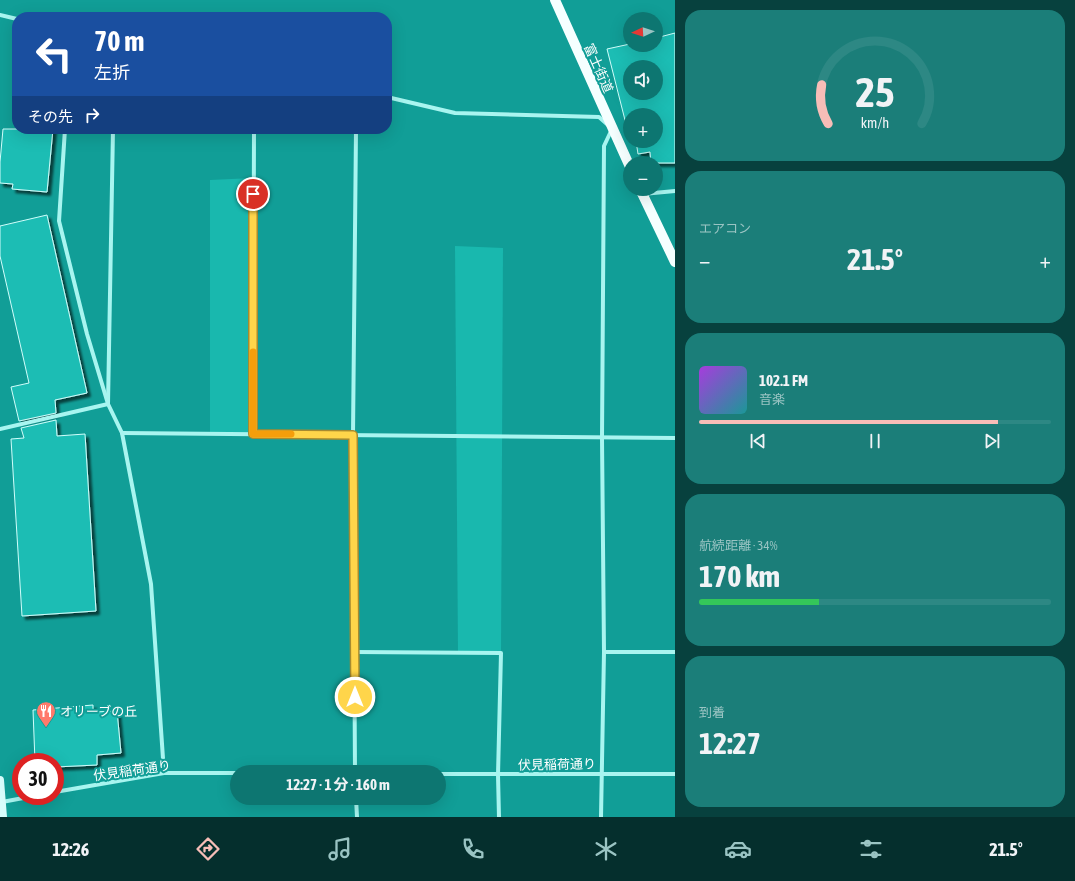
<!DOCTYPE html>
<html lang="ja">
<meta charset="utf-8">
<style>
:root{--surface:#0d7671;--page:#1b7e79;--text:#f1f3f6;--muted:#9ac4c3;--line:#2d8884;--accent:#f7bdb7}
body{margin:0;font-family:"Asap Condensed","Noto Sans JP",sans-serif;background:var(--page);color:var(--text);height:100vh;display:flex;flex-direction:column;font-size:15px;white-space:nowrap}
*{box-sizing:border-box;margin:0}
p{font-size:13px;color:var(--muted)}
.icon{flex:none;width:22px;height:22px;fill:none;stroke:currentColor;stroke-width:2;stroke-linecap:round;stroke-linejoin:round}
.map{position:relative;flex:1;overflow:hidden}
.details{display:flex;flex-direction:column;gap:10px;padding:10px;background:#07413e;width:400px}
.details>*{flex:none}
.banner{position:absolute;left:12px;top:12px;width:380px;height:122px;border-radius:16px;box-shadow:0 4px 16px #0002;background:#1a4fa0;color:#fff;overflow:hidden}
.needle{width:26px;rotate:266deg}
.tools{position:absolute;left:623px;top:12px;display:grid;gap:8px}
.tools a{display:grid;place-items:center;width:40px;height:40px;border-radius:50%;background:var(--surface);box-shadow:0 4px 16px #0002;font-size:20px}
.speed{position:absolute;left:12px;top:753px;display:flex;gap:8px;font-size:20px;font-weight:700;text-align:center}
.speed>*{display:grid;place-content:center;width:52px;height:52px;border-radius:50%;background:var(--surface);box-shadow:0 4px 16px #0002;line-height:1}
.speed .limit{border:6px solid #d22;background:#fff;color:#111}
.pin{position:absolute;display:grid;place-items:center;width:34px;height:34px;color:#fff;margin:-17px;border:2px solid #fff;border-radius:50%;box-shadow:0 1px 4px #0007}
.me{position:absolute;width:44px;margin:-22px;rotate:0deg;stroke-linejoin:round;filter:drop-shadow(0 0 3px #0008)}
.turn{display:flex;align-items:center;gap:14px;height:84px;padding:0 16px;font-size:18px}
.turn .icon{width:52px;height:52px;stroke-width:2.5}
.turn b{display:block;font-size:28px;line-height:34px}
.then{display:flex;align-items:center;height:38px;padding:0 16px;background:#0003;gap:8px;font-size:15px}
.big{font-size:30px;font-weight:700;line-height:1.1}
.details .card{flex:1;display:flex;flex-direction:column;justify-content:center;gap:6px;min-width:0;padding:0 14px;border-radius:16px;background:var(--page)}
.details .dial{align-items:center;gap:0}
.dial svg{height:104px;overflow:visible;fill:none;stroke:var(--line);stroke-width:7;stroke-linecap:round;text-anchor:middle}
.dial text{fill:var(--text);stroke:none}
.song{display:flex;align-items:center;gap:12px}
.cover{width:48px;height:48px;border-radius:6px;background:linear-gradient(135deg,hsl(280 70% 55%),hsl(180 70% 35%))}
.played{height:4px;border-radius:2px;background:linear-gradient(90deg,var(--accent) 85%,var(--line) 85%)}
.keys{display:flex;justify-content:space-around;direction:ltr}
.heat{display:flex;justify-content:space-between;align-items:center;font-size:22px;direction:ltr}
.charge{height:6px;border-radius:3px;background:linear-gradient(90deg,#34c759 34%,var(--line) 0)}
.trip{position:absolute;left:230px;top:765px;width:216px;height:40px;border-radius:20px;background:var(--surface);box-shadow:0 4px 16px #0002;font-weight:700;line-height:40px;text-align:center}
.tab-bar{display:flex;height:64px;justify-content:space-around;align-items:center;background:#052f2d;color:var(--muted)}
.tab-bar .icon{width:28px;height:28px}
.tab-bar .current{color:var(--accent)}
.tab-bar b{font-size:18px;color:var(--text)}
main{display:flex;flex:1;min-height:0}
.map>svg:first-child{display:block}
.green{fill:#19b8ae}
.building{fill:#1fbdb4;stroke:#d0fefb;fill-rule:evenodd;filter:url(#shadow)}
.lines{fill:none;stroke-linecap:round;stroke-linejoin:round}
.minor{stroke:#a8f5f0;stroke-width:4}
.secondary{stroke:#d8fdfc;stroke-width:8}
.primary{stroke:#f5ffff;stroke-width:10}
.route-casing{stroke:#a68a30;stroke-width:10}
.route{stroke:#ffd54a;stroke-width:7}
.slow{stroke:#f59e0b;stroke-width:7}
.labels{text-anchor:middle;stroke-width:4;stroke-linejoin:round;paint-order:stroke}
.street-label{font-size:13px;fill:#fff;stroke:#119e97}
.poi-label{font-size:13px;fill:#fff;stroke:#119e97;text-anchor:start}
</style>
<main>
<div class="map">
<svg width="675" height="817" viewBox="0 0 675 817">
<defs>
<filter id="shadow"><feDropShadow dx="3.5" dy="3.5" stdDeviation="1" flood-color="#0009"/></filter>
</defs>
<rect width="100%" height="100%" fill="#119e97"/>
<g class="green">
<path d="M253 178V434L210 433V180Z"/>
<path d="M455 246 503 248 501 653H458Z"/>
</g>
<g class="building">
<path d="M675 33V163H651L650 152 638 154 636 141H656V115H630V127L627 128 607 49 630 44 656 45V38ZM630 67H656V93H630Z"/>
<path d="M3 129H53L47 192 12 189 13 184 0 183V162Z"/>
<path d="M47 215 87 393 55 400 56 413 19 421 11 387 29 383 0 256V226Z"/>
<path d="M56 420 57 436 85 434 96 611 22 616 11 439 24 438 21 428Z"/>
<path d="M93 705V712L117 711 121 753 97 755V765L55 767V762H35L33 710Z"/>
</g>
<g class="lines">
<g class="minor">
<path d="M0 15 17 19"/>
<path d="M387 97 455 113 599 117 608 125"/>
<path d="M65 129 59 221 87 334 108 404 122 433 151 584 164 773"/>
<path d="M643 194 675 191"/>
<path d="M0 429 108 404 113 129"/>
<path d="M122 433 675 438"/>
<path d="M253 434 254 129"/>
<path d="M354 652 501 653 498 775 499 817"/>
<path d="M604 652H675"/>
<path d="M355 772 353 435 356 129"/>
<path d="M439 774H675"/>
<path d="M55 792 164 773H237"/>
<path d="M356 798 357 817"/>
<path d="M2 802 34 796"/>
<path d="M601 817 604 652 602 438 604 146 612 129"/>
</g>
<path class="secondary" d="M0 780 3 817"/>
<g class="primary">
<path d="M555 0 630 167"/>
<path d="M640 189 675 262"/>
</g>
</g>
<g class="lines">
<g class="route-casing">
<path id="route" d="M253 194V434L353 435 355 697"/>
</g>
<use href="#route" class="route"/>
<path class="slow" d="M253 352V434H291"/>
</g>
<defs>
<g id="restaurant-pin" transform="scale(1)"><path d="M0 17L-7.5 6A9.5 9.5 0 1 1 7.5 6Z" fill="#ff7a6b" stroke="#119e97"/><path d="M-5-6h1v4h1v-4h1v4h1v-4h1v5L-1.5 .5V6h-2V.5L-5-1ZM5-6V6H3V1.5H1.5Q1.5-4 5-6Z" fill="#fff"/></g>
</defs>
<g fill-rule="evenodd">
<use href="#restaurant-pin" x="46" y="711"/>
</g>
<g class="labels">
<g class="street-label">
<text transform="translate(599 68) rotate(66)" y="5">富士街道</text>
<text transform="translate(557 764) rotate(-1)" y="5">伏見稲荷通り</text>
<text transform="translate(132 770) rotate(-8)" y="5">伏見稲荷通り</text>
</g>
<g class="poi-label">
<text x="60" y="716">オリーブの丘</text>
</g>
</g>
</svg>
<div class="tools">
<a><svg class="needle" viewBox="-14 -14 28 28"><path d="M0-13l5 13h-10z" fill="#e53935"/><path d="M0 13l5-13h-10z" fill="#9ac4c3"/></svg></a>
<a><svg class="icon" aria-label="sound" viewBox="0 0 24 24"><path d="M4 9h4l5-4v14l-5-4H4zM17 9q2 3 0 6"/></svg></a>
<a>+</a>
<a>−</a>
</div>
<div class="speed"><div class="limit">30</div></div>
<div class="pin" style="left:253px;top:194px;background:#d93025"><svg class="icon" aria-label="arrive" viewBox="0 0 24 24"><path d="M6 21V4h12l-3 4 3 4H6"/></svg></div>
<svg class="me" style="left:355px;top:697px" viewBox="-20 -20 40 40"><circle r="17" fill="#ffd54a" stroke="#fff" stroke-width="3"/><path d="M0-11L8 9 0 5-8 9z" fill="#fff"/></svg>
<div class="trip">12:27 · 1 分 · 160 m</div>
<div class="banner">
<div class="turn"><svg class="icon" aria-label="left" viewBox="0 0 24 24"><path d="M17 20v-9H6M10 6l-5 5 5 5"/></svg><div><b>70 m</b>左折</div></div>
<div class="then">その先<svg class="icon" aria-label="right" viewBox="0 0 24 24"><path d="M7 20v-9h11M14 6l5 5-5 5"/></svg></div>
</div>
</div>
<section class="details">
<div class="card dial"><svg viewBox="0 0 100 80">
<path d="M14 69A42 42 0 1 1 86 69"/>
<path d="M14 69A42 42 0 0 1 9 39" stroke="#f7bdb7"/>
<text x="50" y="56" font-size="32" font-weight="700">25</text>
<text x="50" y="72" font-size="11">km/h</text>
</svg></div>
<div class="card"><p>エアコン</p>
<div class="heat"><a>−</a><b class="big">21.5°</b><a>+</a></div>
</div>
<div class="card">
<div class="song"><i class="cover"></i><div><b>102.1 FM</b><p>音楽</p></div></div>
<div class="played"></div>
<div class="keys"><svg class="icon" aria-label="previous" viewBox="0 0 24 24"><path d="M18 5L8 12l10 7zM5 5v14"/></svg><svg class="icon" aria-label="pause" viewBox="0 0 24 24"><path d="M8 5v14M16 5v14"/></svg><svg class="icon" aria-label="next" viewBox="0 0 24 24"><path d="M6 5l10 7-10 7zM19 5v14"/></svg></div>
</div>
<div class="card"><p>航続距離 · 34%</p><b class="big">170 km</b><div class="charge"></div></div>
<div class="card"><p>到着</p><b class="big">12:27</b></div>
</section>
</main>
<nav class="tab-bar">
<b>12:26</b>
<svg class="icon current" aria-label="directions" viewBox="0 0 24 24"><path d="M12 3l9 9-9 9-9-9zM9 14v-3h6M13 9l2 2-2 2"/></svg>
<svg class="icon" aria-label="music" viewBox="0 0 24 24"><path d="M9 18V5l10-2v13"/><circle cx="6" cy="18" r="3"/><circle cx="16" cy="16" r="3"/></svg>
<svg class="icon" aria-label="phone" viewBox="0 0 24 24"><path d="M5 4h4l2 5-3 2q2 4 5 5l2-3 5 2v4C11 20 4 13 5 4z"/></svg>
<svg class="icon" aria-label="climate" viewBox="0 0 24 24"><path d="M12 3v18M4 7l16 10M4 17L20 7"/></svg>
<svg class="icon" aria-label="car" viewBox="0 0 24 24"><path d="M5 17H2v-5l4-1 3-4h7l3 4 3 1v5h-3M9 17h6M6 11h13"/><circle cx="7" cy="17" r="2"/><circle cx="17" cy="17" r="2"/></svg>
<svg class="icon" aria-label="filters" viewBox="0 0 24 24"><path d="M4 7h16M4 17h16"/><circle cx="9" cy="7" r="2"/><circle cx="15" cy="17" r="2"/></svg>
<b>21.5°</b>
</nav>
